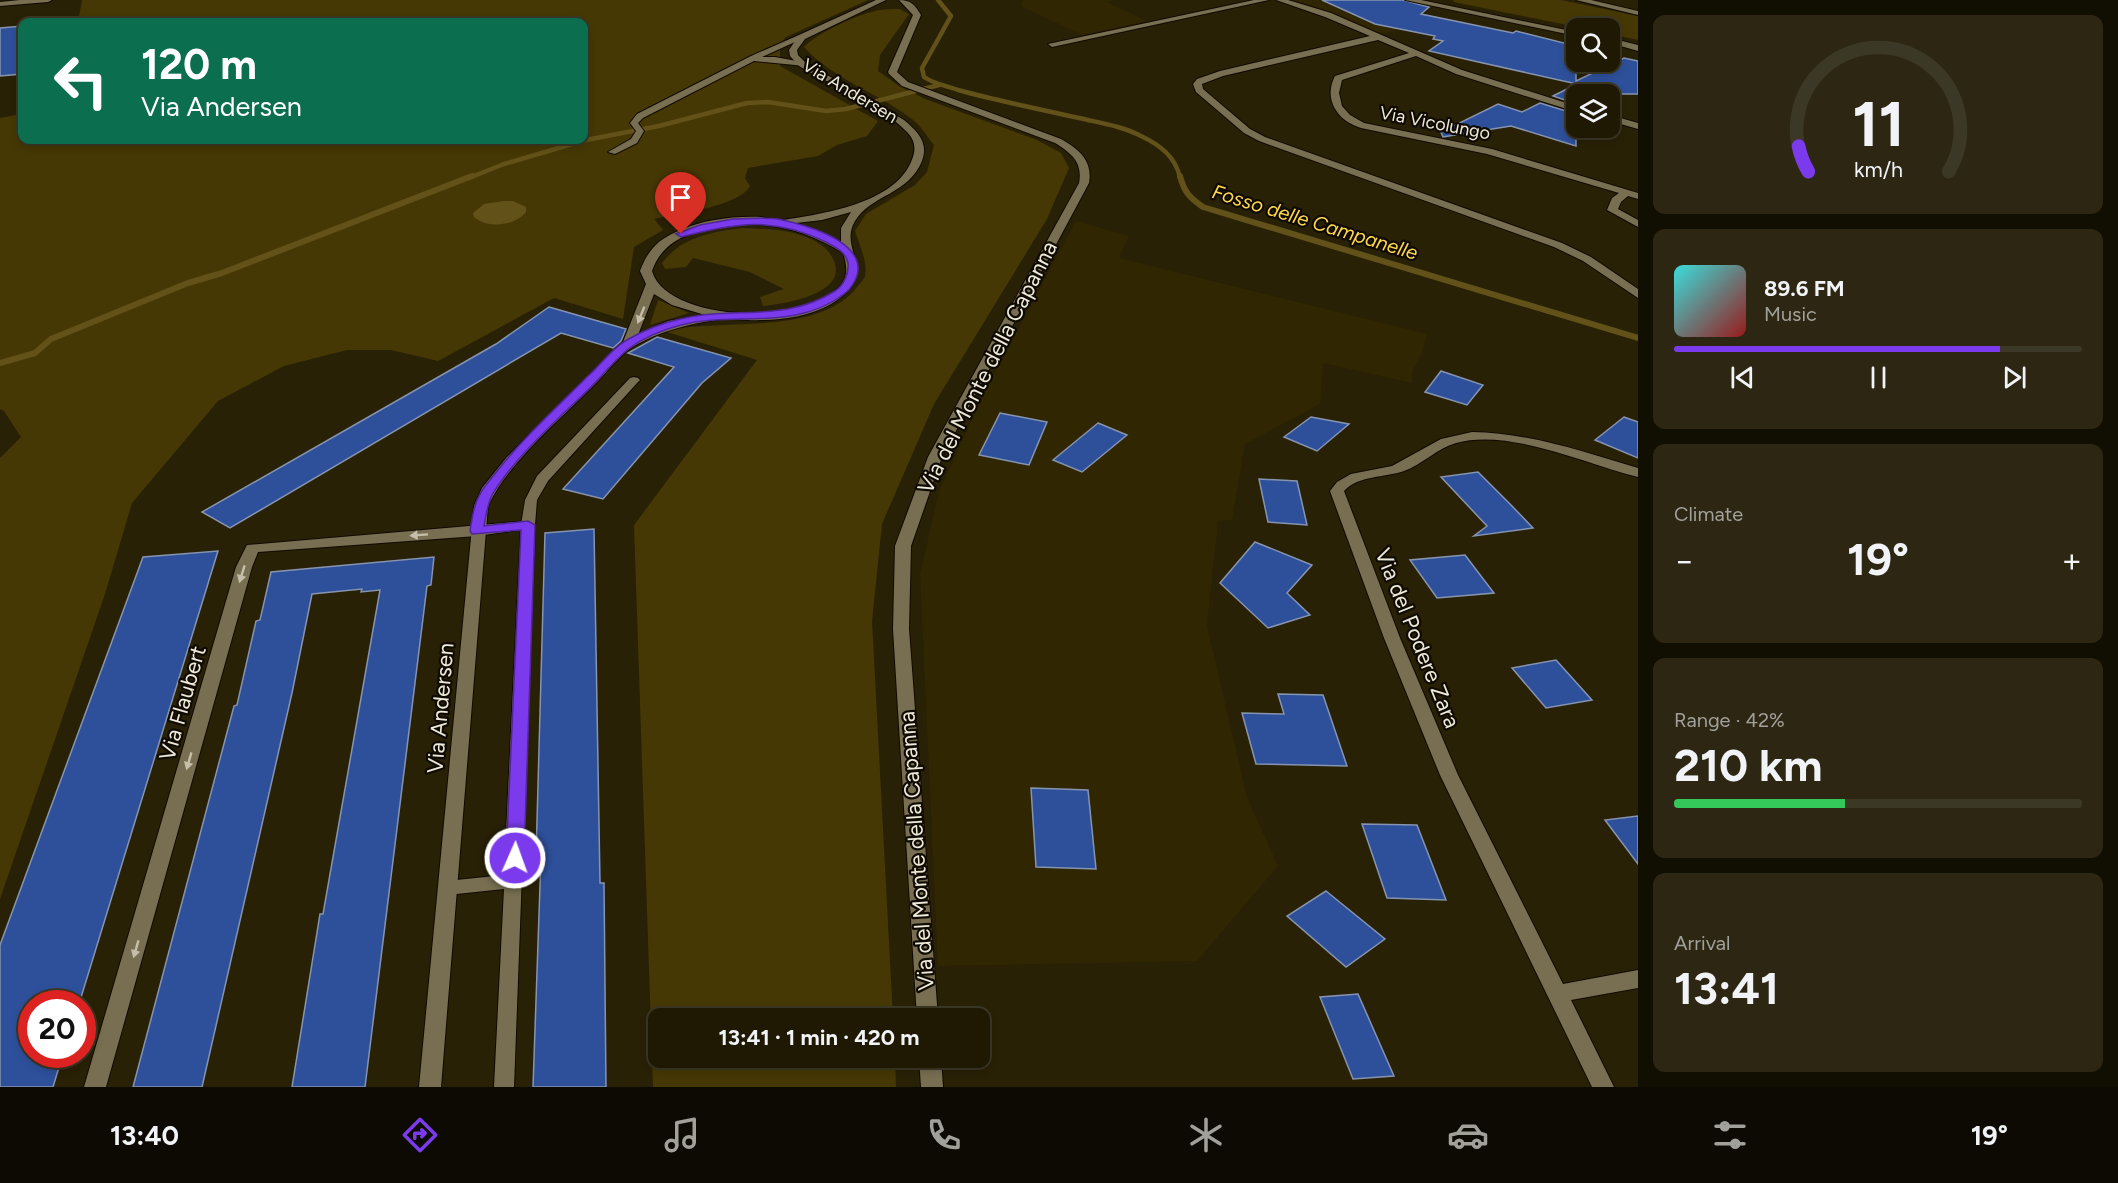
<!DOCTYPE html>
<meta charset="utf-8">
<style>
:root{--surface:#1f1904;--page:#2c2613;--text:#f1f3f6;--muted:#a1a09a;--line:#3c3826;--accent:#7c3aed}
body{margin:0;font-family:Figtree,sans-serif;background:var(--page);color:var(--text);height:100vh;display:flex;flex-direction:column;font-size:22px;white-space:nowrap}
*{box-sizing:border-box;margin:0}
p{font-size:20px;color:var(--muted)}
.icon{flex:none;width:33px;height:33px;fill:none;stroke:currentColor;stroke-width:2;stroke-linecap:round;stroke-linejoin:round}
.map{position:relative;flex:1;overflow:hidden}
.sheet{display:flex;flex-direction:column;gap:15px;padding:15px;background:#110e02;width:480px}
.sheet>*{flex:none}
.guide{position:absolute;left:18px;top:18px;width:570px;height:126px;border-radius:12px;box-shadow:0 3px 9px #0003,0 0 0 2px var(--line);background:#0b6e4f;color:#fff;overflow:hidden}
.buttons{position:absolute;left:1566px;top:18px;display:grid;gap:12px}
.buttons a{display:grid;place-items:center;width:54px;height:54px;border-radius:12px;background:var(--surface);box-shadow:0 3px 9px #0003,0 0 0 2px var(--line);font-size:30px}
.speed{position:absolute;left:18px;top:990px;display:flex;gap:12px;font-size:30px;font-weight:700;text-align:center}
.speed>*{display:grid;place-content:center;width:78px;height:78px;border-radius:50%;background:var(--surface);box-shadow:0 3px 9px #0003,0 0 0 2px var(--line);line-height:1}
.speed .limit{border:9px solid #d22;background:#fff;color:#111}
.pin{position:absolute;display:grid;place-items:center;width:51px;height:51px;color:#fff;margin:-62px -26px;border-radius:50% 50% 50% 0;rotate:-45deg;box-shadow:0 0 6px #0007}
.pin .icon{rotate:45deg}
.me{position:absolute;width:66px;margin:-33px;rotate:2deg;stroke-linejoin:round;filter:drop-shadow(0 0 4px #0008)}
.turn{display:flex;align-items:center;gap:21px;height:126px;padding:0 24px;font-size:27px}
.turn .icon{width:78px;height:78px;stroke-width:2.5}
.turn b{display:block;font-size:42px;line-height:51px}
.big{font-size:45px;font-weight:700;line-height:1.1}
.sheet .card{flex:1;display:flex;flex-direction:column;justify-content:center;gap:9px;min-width:0;padding:0 21px;border-radius:12px;background:var(--page)}
.sheet .dial{align-items:center;gap:0}
.dial svg{height:156px;overflow:visible;fill:none;stroke:var(--line);stroke-width:7;stroke-linecap:round;text-anchor:middle}
.dial text{fill:var(--text);stroke:none}
.song{display:flex;align-items:center;gap:18px}
.cover{width:72px;height:72px;border-radius:9px;background:linear-gradient(135deg,hsl(180 70% 55%),hsl(0 70% 35%))}
.played{height:6px;border-radius:3px;background:linear-gradient(90deg,var(--accent) 80%,var(--line) 80%)}
.keys{display:flex;justify-content:space-around;direction:ltr}
.heat{display:flex;justify-content:space-between;align-items:center;font-size:33px;direction:ltr}
.charge{height:9px;border-radius:4px;background:linear-gradient(90deg,#34c759 42%,var(--line) 0)}
.trip{position:absolute;left:648px;top:1008px;width:342px;height:60px;border-radius:12px;background:var(--surface);box-shadow:0 3px 9px #0003,0 0 0 2px var(--line);font-weight:700;line-height:60px;text-align:center}
.tabs{display:flex;height:96px;justify-content:space-around;align-items:center;background:#0c0a02;color:var(--muted)}
.tabs .icon{width:42px;height:42px}
.tabs .current{color:var(--accent)}
.tabs b{font-size:27px;color:var(--text)}
main{display:flex;flex:1;min-height:0}
.map>svg:first-child{display:block}
.built{fill:#302602}
.green{fill:#463804}
.water{fill:#625219}
.lines{fill:none;stroke-linecap:round;stroke-linejoin:round}
.stream-far1{stroke:#625219;stroke-width:4.5}
.stream{stroke:#625219;stroke-width:6}
.building{fill:#2e509b;stroke:#8694af;stroke-width:1.5}
.lane-casing{stroke:#120a00;stroke-width:2}
.street-casing{stroke:#120a00;stroke-width:2}
.secondary-casing{stroke:#120a00;stroke-width:2}
.lane{fill:#786f52;fill-rule:evenodd}
.street{fill:#786f52;fill-rule:evenodd}
.secondary{fill:#786f52;fill-rule:evenodd}
.oneway{fill:#c5beaa}
.route{fill:#7c3aed;stroke:#51269a;stroke-width:1.5}
.labels{text-anchor:middle;stroke-width:4.5;stroke-linejoin:round;paint-order:stroke}
.far-street-label{font-size:18px;fill:#eee9d9;stroke:#0f0b03}
.far-water-label{font-size:20px;font-style:italic;fill:#fed74b;stroke:#0f0b03}
.street-label{font-size:22px;fill:#eee9d9;stroke:#0f0b03}
</style>
<main>
<div class="map">
<svg width="1638" height="1087" viewBox="0 0 1638 1087">
<rect width="100%" height="100%" fill="#292106"/>
<g class="built">
<path d="M1023 0H1114L1107 2 1147 21 1082 35 1021 6Z"/>
<path d="M1292 0H1403L1433 6 1398 30 1380 34 1314 6Z"/>
<path d="M1076 221 1129 236 1119 258 1427 334 1422 353 1412 372V383L1323 363 1320 404 1245 444 1232 520 1218 521 1207 626 1247 797 1278 866 1197 961 938 966 920 574 939 491 990 382Z"/>
</g>
<g class="green">
<path d="M82 0H868L786 37 780 44V66L878 121 867 136 837 145 818 156 748 168 745 178 750 186C740 206 676 214 654 219L663 230 634 247 623 319 554 298 438 361 391 350H347L284 366 218 401 132 503 105 594 0 899V458L21 437 4 411 0 409V118L22 114V140H584V22H78Z"/>
<path d="M1453 0H1561L1638 16V40L1610 34V28H1582L1454 2Z"/>
<path d="M899 9 909 14 880 55 878 71 899 86 925 99 1037 140 1061 153 1069 168 1047 219 934 404 882 524 872 621 893 1018H658V1058H895L896 1087H653L634 525 757 360 664 331C717 318 819 337 857 287 859 284 864 280 865 276 868 262 859 244 855 231L866 214 915 185 927 172 934 145C927 136 919 123 909 117 875 91 834 80 804 47 817 33 860 13 880 10 886 9 893 9 899 9Z"/>
<path d="M742 228C767 229 796 229 818 243 827 248 832 255 835 264 844 295 782 304 763 306L760 297 784 289 750 272 693 258 686 267 665 269 662 263C682 237 711 232 742 228Z"/>
<path d="M658 300 689 313 650 325Z"/>
</g>
<path class="water" d="M504 201H513L526 207V212C515 226 487 229 474 217L473 213 484 204Z"/>
<g class="lines">
<g class="stream-far1">
<path d="M938 0 951 16 922 68 924 77C934 84 947 86 958 90 998 101 1039 109 1079 118 1100 123 1122 126 1141 136 1160 145 1176 157 1180 178"/>
<path d="M469 178 504 164 586 140 659 126 747 103 768 102 826 111 846 109 939 85"/>
</g>
<g class="stream">
<path d="M1180 176C1184 192 1190 198 1203 207L1638 338"/>
<path d="M0 363 35 353 51 339 188 283 222 273 472 176"/>
</g>
</g>
<g class="building">
<path d="M1322 0H1403L1429 7 1421 14 1513 33 1516 31 1576 46V81L1624 58 1638 61V94H1576V104L1553 96 1577 84 1429 51 1443 41 1433 39 1435 36 1375 24Z"/>
<path d="M22 26V74L0 76V28Z"/>
<path d="M1540 103 1576 114V146L1511 126 1443 137 1441 132 1498 104 1522 112Z"/>
<path d="M549 307 626 329 621 341 613 348 561 333 230 528 202 512 496 344Z"/>
<path d="M657 337 731 358 702 383 603 499 563 489 674 367 628 353Z"/>
<path d="M1441 371 1483 385 1467 405 1425 392Z"/>
<path d="M1000 413 1047 422 1029 465 979 455Z"/>
<path d="M1311 417 1349 424 1317 451 1284 437Z"/>
<path d="M1624 417 1638 422V458L1595 440Z"/>
<path d="M1098 423 1127 435 1082 472 1053 460Z"/>
<path d="M1478 472 1512 506 1533 528 1474 536 1487 526 1441 477Z"/>
<path d="M1259 479 1297 481 1307 525 1268 522Z"/>
<path d="M594 529 600 883H604L606 1087H533L541 857H536L545 533Z"/>
<path d="M1255 542 1312 565 1287 593 1310 615 1268 628 1220 583Z"/>
<path d="M218 551 79 1004H32V1054H63L53 1087H0V945L143 557Z"/>
<path d="M1465 555 1494 593 1437 598 1410 560Z"/>
<path d="M434 557 431 585 427 586 365 1087H292L320 914H323L380 590 361 592 362 589 312 594 292 693 202 1087H133L234 706 237 705 256 621 260 620 271 572Z"/>
<path d="M1556 660 1592 700 1546 708 1512 668Z"/>
<path d="M1278 694 1323 695 1347 766 1256 764 1242 713 1284 714Z"/>
<path d="M1031 788 1088 790 1096 869 1036 867Z"/>
<path d="M1638 816V864L1605 820Z"/>
<path d="M1362 824 1417 825 1446 900 1387 898Z"/>
<path d="M1326 891 1385 939 1346 967 1287 916Z"/>
<path d="M1358 994 1394 1076 1353 1079 1320 997Z"/>
</g>
<g class="lines">
<g class="lane-casing">
<g id="lane">
<path d="M799 35 806 37 762 57H775L802 62H805V66L754 61 643 118 638 123 644 131 637 143 615 154 608 152 631 139 636 131 630 123 637 114 751 56Z"/>
<path d="M634 377 638 378 640 380 638 382 548 481 537 500 535 525 514 1087H494L504 889 447 895 441 893 438 888 441 883 447 881 504 875 521 525 525 500 537 476 630 378Z"/>
</g>
</g>
<g class="street-casing">
<g id="street">
<path d="M20 0H52L48 2 0 6V2Z"/>
<path d="M899 0C911 0 915 5 921 15L897 72 908 82 1061 139C1079 149 1093 161 1089 183L942 457 911 546 909 629 938 1018H917L893 629 895 546 928 457 1079 183C1083 162 1071 153 1055 143L902 86 889 74 888 72 913 15Z"/>
<path d="M1254 0H1269L1052 47 1048 44Z"/>
<path d="M1276 0H1288L1331 13 1462 70 1576 106V112L1573 111 1456 74 1416 56 1342 80 1339 93 1342 106 1350 115 1364 123 1492 149 1638 193V199L1628 196 1621 202 1618 209 1638 220V227L1607 210 1612 198 1619 193 1487 154 1361 128C1337 121 1323 99 1335 76L1409 53 1378 40 1223 76 1202 84 1203 89 1250 129 1265 137 1562 243 1591 257 1638 289V298L1583 261 1554 247 1259 141 1244 133 1196 92 1193 84 1197 79 1220 71 1370 36 1325 17Z"/>
<path d="M1405 0H1421L1576 32V36Z"/>
<path d="M1610 38 1638 45V51L1610 43Z"/>
<path d="M1610 115 1638 123V129L1610 121Z"/>
<path d="M1472 432C1530 433 1584 452 1638 468V477C1586 464 1509 428 1456 443 1437 448 1422 465 1404 471 1384 478 1359 475 1344 491L1400 638 1458 775 1563 984 1638 970V988L1571 1000 1614 1087H1592L1440 775 1384 638 1330 491 1337 482 1351 474 1392 466 1441 439Z"/>
<path d="M528 521 533 522 535 525 533 528 477 536 258 552 252 567 106 1087H84L236 567 247 545Z"/>
<path d="M919 1058H941L943 1087H921Z"/>
</g>
</g>
<g class="secondary-casing">
<g id="secondary">
<path d="M876 0H886L805 39 797 50 798 55 805 62 904 120C917 131 929 142 922 161 908 195 872 194 855 221 837 251 883 272 831 304 807 318 775 321 747 320 739 320 729 318 721 319 690 324 662 330 634 346 620 354 607 372 595 384 561 419 508 462 488 506L441 1087H419L474 506 482 488 507 457 623 342 646 284 640 271C647 252 657 240 676 232 701 220 733 216 761 217 768 218 777 221 783 220 822 214 893 204 911 162 916 151 916 142 908 133 879 103 834 87 799 66L790 56 789 50 799 35ZM851 212 841 228V242L796 223 822 220ZM741 224C779 223 810 233 843 253 846 262 848 271 844 280 819 328 667 324 652 271 665 233 705 228 741 224ZM654 294 672 305 705 315 668 321 638 335Z"/>
<path d="M1576 0H1591L1638 11V15Z"/>
</g>
</g>
<use href="#lane" class="lane"/>
<use href="#street" class="street"/>
<use href="#secondary" class="secondary"/>
</g>
<defs><path id="oneway-solid" d="M-6-.8H1V-3.2L6.5 0L1 3.2V.8H-6Z" transform="scale(1.5)"/></defs>
<g class="oneway">
<use href="#oneway-solid" transform="translate(641 315) rotate(112)"/>
<use href="#oneway-solid" transform="translate(419 535) rotate(176)"/>
<use href="#oneway-solid" transform="translate(242 574) rotate(107)"/>
<use href="#oneway-solid" transform="translate(189 761) rotate(106)"/>
<use href="#oneway-solid" transform="translate(136 949) rotate(106)"/>
</g>
<path class="route" d="M733 219C747 219 764 217 778 219 802 224 856 238 858 267 859 277 851 289 844 294 794 332 735 311 681 325 666 329 645 337 631 347 616 358 603 375 590 388 559 418 513 459 492 495 487 505 486 516 484 526L528 521 535 525 524 858 521 863 515 865 509 863 506 858 521 530 472 534 470 531C472 519 473 507 479 496 483 487 492 478 498 470 525 436 558 406 589 375 601 364 612 349 625 341 642 331 662 323 680 319 734 306 784 323 835 291 844 285 849 274 848 263 846 252 835 247 826 242 773 216 735 223 681 237L676 234 700 225Z"/>
<g class="labels">
<g class="far-street-label">
<text transform="translate(850 91) rotate(31)" y="6">Via Andersen</text>
<text transform="translate(1435 123) rotate(11)" y="6">Via Vicolungo</text>
</g>
<g class="far-water-label">
<text transform="translate(1315 222) rotate(17)" y="7">Fosso delle Campanelle</text>
</g>
<g class="street-label">
<text transform="translate(987 367) rotate(-63)" y="8">Via del Monte della Capanna</text>
<text transform="translate(1418 638) rotate(68)" y="8">Via del Podere Zara</text>
<text transform="translate(182 703) rotate(-74)" y="8">Via Flaubert</text>
<text transform="translate(440 708) rotate(-85)" y="8">Via Andersen</text>
<text transform="translate(916 851) rotate(-94)" y="8">Via del Monte della Capanna</text>
</g>
</g>
</svg>
<div class="buttons">
<a><svg class="icon" aria-label="search" viewBox="0 0 24 24"><circle cx="10" cy="10" r="6"/><path d="M15 15l6 6"/></svg></a>
<a><svg class="icon" aria-label="layers" viewBox="0 0 24 24"><path d="M12 4l9 5-9 5-9-5zM3 14l9 5 9-5"/></svg></a>
</div>
<div class="speed"><div class="limit">20</div></div>
<div class="pin" style="left:681px;top:234px;background:#d93025"><svg class="icon" aria-label="arrive" viewBox="0 0 24 24"><path d="M6 21V4h12l-3 4 3 4H6"/></svg></div>
<svg class="me" style="left:515px;top:858px" viewBox="-20 -20 40 40"><circle r="17" fill="#7c3aed" stroke="#fff" stroke-width="3"/><path d="M0-11L8 9 0 5-8 9z" fill="#fff"/></svg>
<div class="trip">13:41 · 1 min · 420 m</div>
<div class="guide">
<div class="turn"><svg class="icon" aria-label="left" viewBox="0 0 24 24"><path d="M17 20v-9H6M10 6l-5 5 5 5"/></svg><div><b>120 m</b>Via Andersen</div></div>
</div>
</div>
<section class="sheet">
<div class="card dial"><svg viewBox="0 0 100 80">
<path d="M14 69A42 42 0 1 1 86 69"/>
<path d="M14 69A42 42 0 0 1 9 56" stroke="#7c3aed"/>
<text x="50" y="56" font-size="32" font-weight="700">11</text>
<text x="50" y="72" font-size="11">km/h</text>
</svg></div>
<div class="card">
<div class="song"><i class="cover"></i><div><b>89.6 FM</b><p>Music</p></div></div>
<div class="played"></div>
<div class="keys"><svg class="icon" aria-label="previous" viewBox="0 0 24 24"><path d="M18 5L8 12l10 7zM5 5v14"/></svg><svg class="icon" aria-label="pause" viewBox="0 0 24 24"><path d="M8 5v14M16 5v14"/></svg><svg class="icon" aria-label="next" viewBox="0 0 24 24"><path d="M6 5l10 7-10 7zM19 5v14"/></svg></div>
</div>
<div class="card"><p>Climate</p>
<div class="heat"><a>−</a><b class="big">19°</b><a>+</a></div>
</div>
<div class="card"><p>Range · 42%</p><b class="big">210 km</b><div class="charge"></div></div>
<div class="card"><p>Arrival</p><b class="big">13:41</b></div>
</section>
</main>
<nav class="tabs">
<b>13:40</b>
<svg class="icon current" aria-label="directions" viewBox="0 0 24 24"><path d="M12 3l9 9-9 9-9-9zM9 14v-3h6M13 9l2 2-2 2"/></svg>
<svg class="icon" aria-label="music" viewBox="0 0 24 24"><path d="M9 18V5l10-2v13"/><circle cx="6" cy="18" r="3"/><circle cx="16" cy="16" r="3"/></svg>
<svg class="icon" aria-label="phone" viewBox="0 0 24 24"><path d="M5 4h4l2 5-3 2q2 4 5 5l2-3 5 2v4C11 20 4 13 5 4z"/></svg>
<svg class="icon" aria-label="climate" viewBox="0 0 24 24"><path d="M12 3v18M4 7l16 10M4 17L20 7"/></svg>
<svg class="icon" aria-label="car" viewBox="0 0 24 24"><path d="M5 17H2v-5l4-1 3-4h7l3 4 3 1v5h-3M9 17h6M6 11h13"/><circle cx="7" cy="17" r="2"/><circle cx="17" cy="17" r="2"/></svg>
<svg class="icon" aria-label="filters" viewBox="0 0 24 24"><path d="M4 7h16M4 17h16"/><circle cx="9" cy="7" r="2"/><circle cx="15" cy="17" r="2"/></svg>
<b>19°</b>
</nav>
